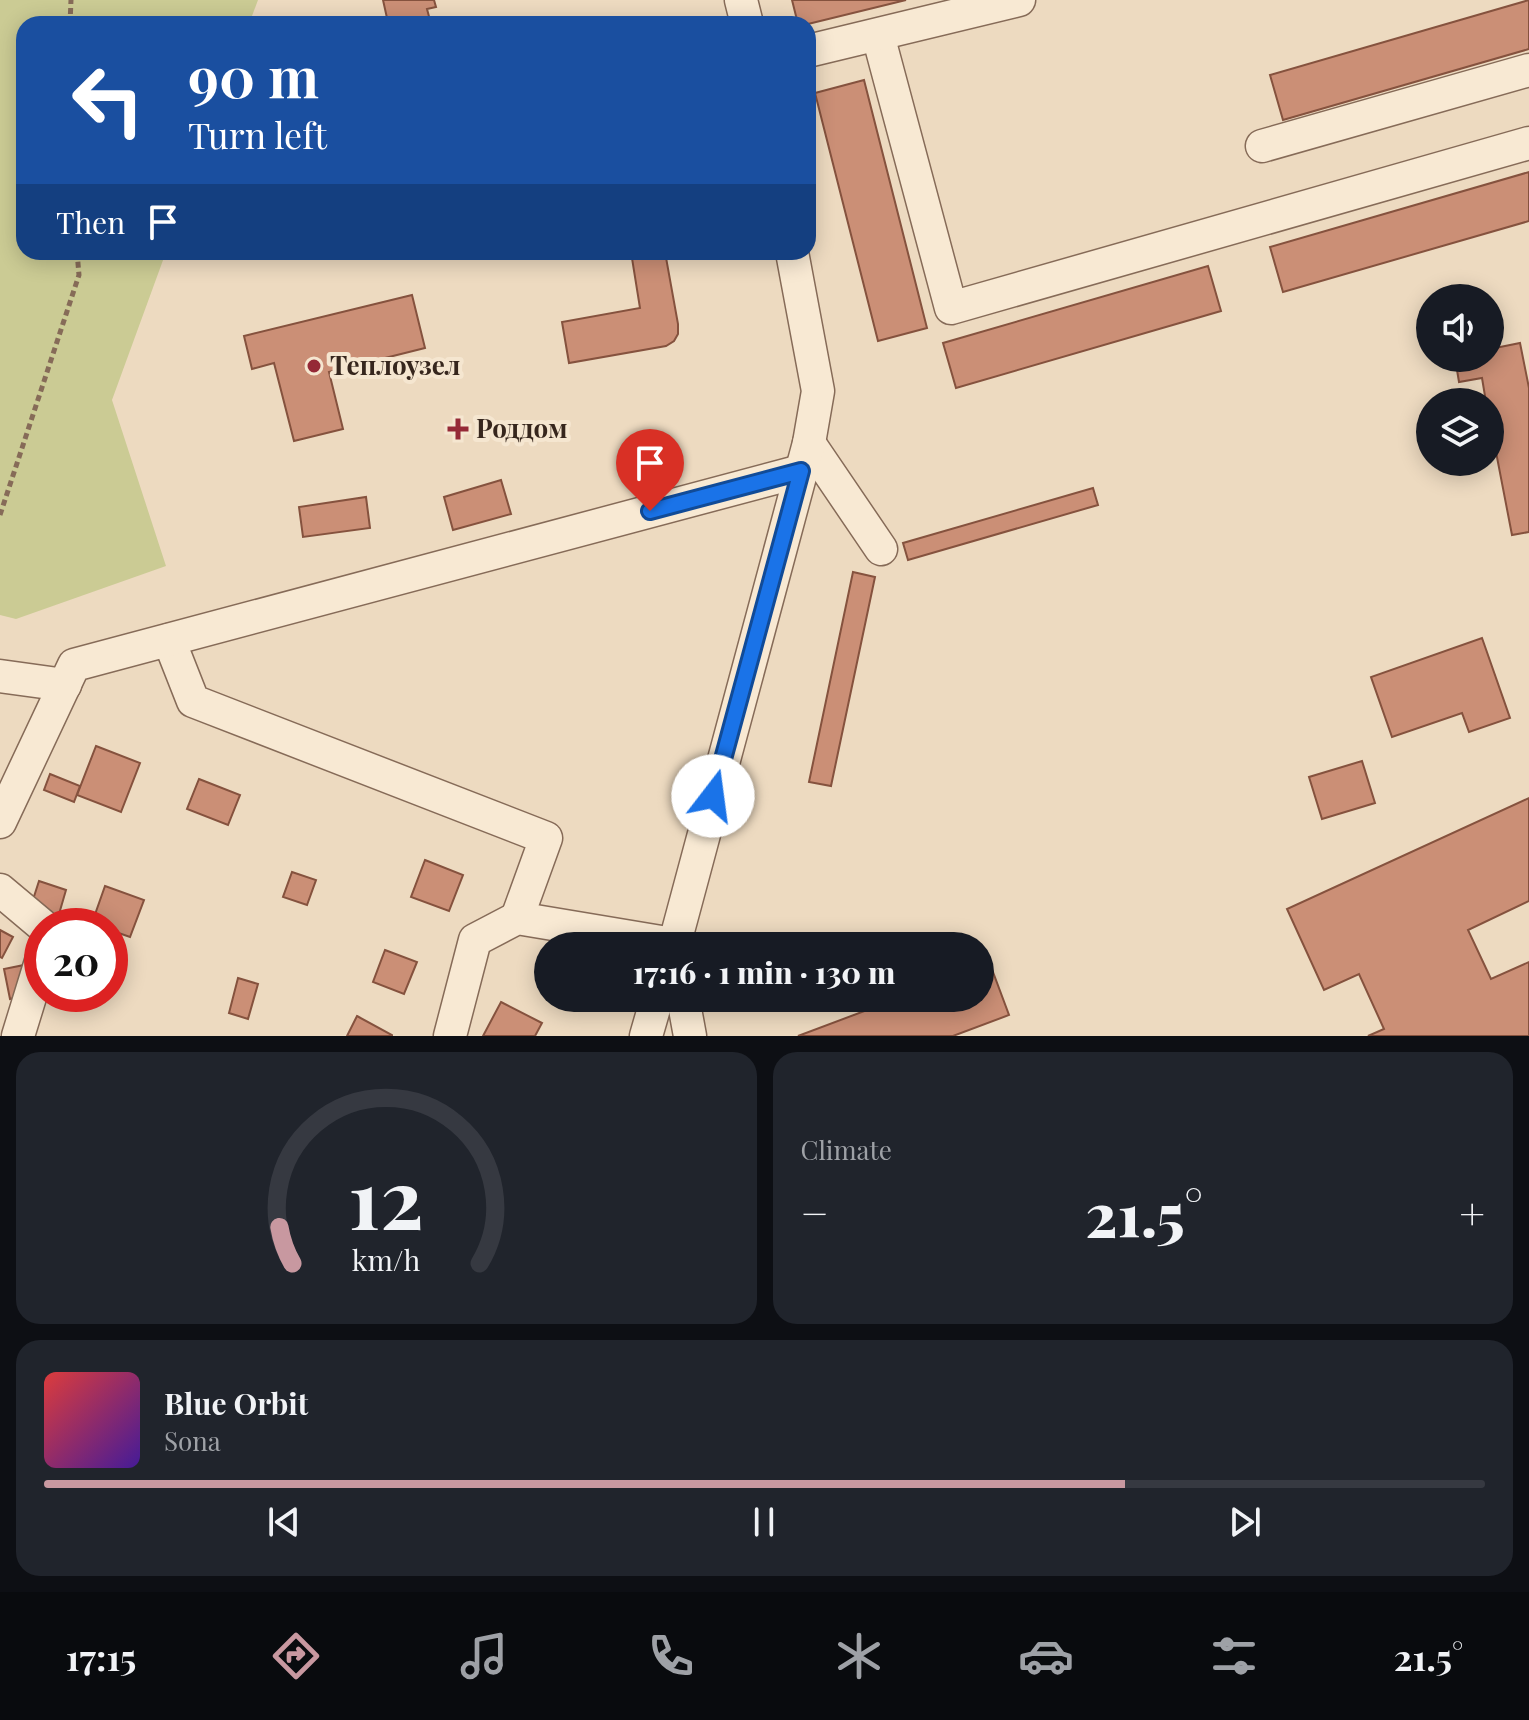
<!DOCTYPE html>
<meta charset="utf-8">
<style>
:root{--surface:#171b24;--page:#20242c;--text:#f1f3f6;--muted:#9ea1a6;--line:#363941;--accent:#c898a0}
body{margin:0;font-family:"Playfair Display",serif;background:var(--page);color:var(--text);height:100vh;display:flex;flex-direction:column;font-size:30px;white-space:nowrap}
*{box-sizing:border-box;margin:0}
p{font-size:26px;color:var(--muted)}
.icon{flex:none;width:44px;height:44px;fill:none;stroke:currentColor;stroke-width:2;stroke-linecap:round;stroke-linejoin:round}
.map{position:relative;height:1036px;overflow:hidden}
.sheet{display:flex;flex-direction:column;gap:16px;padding:16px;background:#0d0f14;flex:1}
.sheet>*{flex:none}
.hud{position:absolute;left:16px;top:16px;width:800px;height:244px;border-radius:24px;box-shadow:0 4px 20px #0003;background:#1a4fa0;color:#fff;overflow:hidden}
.controls{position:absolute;left:1416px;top:284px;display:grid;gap:16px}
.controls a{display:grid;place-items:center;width:88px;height:88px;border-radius:50%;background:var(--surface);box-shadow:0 4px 20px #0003;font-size:40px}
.speed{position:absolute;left:24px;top:908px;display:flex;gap:16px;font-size:40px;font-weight:700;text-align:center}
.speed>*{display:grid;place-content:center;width:104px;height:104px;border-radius:50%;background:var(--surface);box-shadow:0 4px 20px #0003;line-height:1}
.speed .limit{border:12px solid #d22;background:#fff;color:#111}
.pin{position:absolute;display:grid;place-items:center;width:68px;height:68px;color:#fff;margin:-82px -34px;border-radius:50% 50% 50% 0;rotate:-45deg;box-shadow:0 0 8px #0007}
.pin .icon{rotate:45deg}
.me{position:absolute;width:88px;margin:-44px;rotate:15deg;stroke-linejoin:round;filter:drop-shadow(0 0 6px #0008)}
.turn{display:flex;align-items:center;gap:28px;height:168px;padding:0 40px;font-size:36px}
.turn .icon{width:104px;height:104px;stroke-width:2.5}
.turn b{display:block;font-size:56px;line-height:68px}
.then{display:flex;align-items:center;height:76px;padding:0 40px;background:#0003;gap:16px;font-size:30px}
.big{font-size:60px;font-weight:800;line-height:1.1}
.sheet .card{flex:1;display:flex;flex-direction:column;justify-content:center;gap:12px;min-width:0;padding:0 28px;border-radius:24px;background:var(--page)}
.sheet .dial{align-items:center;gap:0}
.dial svg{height:208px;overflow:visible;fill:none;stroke:var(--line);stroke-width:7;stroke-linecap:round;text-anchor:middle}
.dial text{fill:var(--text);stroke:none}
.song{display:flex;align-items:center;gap:24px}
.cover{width:96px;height:96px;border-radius:12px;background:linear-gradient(135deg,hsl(0 70% 55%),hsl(260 70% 35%))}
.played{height:8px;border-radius:4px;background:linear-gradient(90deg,var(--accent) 75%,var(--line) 75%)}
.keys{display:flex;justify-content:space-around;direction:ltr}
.heat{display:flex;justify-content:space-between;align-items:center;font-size:44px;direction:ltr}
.sheet .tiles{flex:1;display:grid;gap:16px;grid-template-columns:1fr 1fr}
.card:last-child{grid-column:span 2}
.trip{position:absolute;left:534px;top:932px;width:460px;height:80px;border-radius:40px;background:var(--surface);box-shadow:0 4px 20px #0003;font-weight:800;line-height:80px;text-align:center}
.tab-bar{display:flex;height:128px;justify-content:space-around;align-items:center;background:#090b0e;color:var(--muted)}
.tab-bar .icon{width:56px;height:56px}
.tab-bar .selected{color:var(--accent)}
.tab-bar b{font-size:36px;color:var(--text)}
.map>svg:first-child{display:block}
.green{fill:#cbcb94}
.building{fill:#cb8f76;stroke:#85523e;stroke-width:2}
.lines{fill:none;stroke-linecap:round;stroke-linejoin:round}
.minor-casing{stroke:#866b58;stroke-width:35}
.path{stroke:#866b58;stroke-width:5;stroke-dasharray:6 4;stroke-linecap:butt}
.minor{stroke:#f8e9d3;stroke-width:32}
.route-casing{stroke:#114b97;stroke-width:20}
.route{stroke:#1a73e8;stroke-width:14}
.poi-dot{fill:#952936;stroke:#f5e6d0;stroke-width:3}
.labels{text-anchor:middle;stroke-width:8;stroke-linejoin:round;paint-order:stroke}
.poi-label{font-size:26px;font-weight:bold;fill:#36261d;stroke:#f5e6d0;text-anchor:start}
</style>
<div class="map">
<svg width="1529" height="1036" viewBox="0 0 1529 1036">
<rect width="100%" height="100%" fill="#eddac0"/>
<path class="green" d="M0 0H258L249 24H24V252H166L112 400 166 566 16 619 0 615Z"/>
<g class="building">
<path d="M383 0H434L436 7 427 9 431 24H378L377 20 387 18Z"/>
<path d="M792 0H906L808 24H798Z"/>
<path d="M1529 0V49L1283 120 1270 75Z"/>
<path d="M864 80 927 328 878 341 815 93Z"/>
<path d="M1529 172V221L1283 292 1270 247Z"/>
<path d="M631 252H665L678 324V334L674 341 666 346 569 363 562 322 640 308Z"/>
<path d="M1208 266 1221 311 956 388 943 343Z"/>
<path d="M412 295 425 348 329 372 343 429 294 441 274 363 252 369 244 336Z"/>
<path d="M1520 343 1529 388V532L1512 535 1490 421V402H1486L1482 378 1459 382 1455 358H1490V349Z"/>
<path d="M501 480 511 514 453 530 444 497Z"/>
<path d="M1093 488 1098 505 908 560 903 543Z"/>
<path d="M366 497 370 528 303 537 299 507Z"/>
<path d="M853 572 875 577 831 786 809 782Z"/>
<path d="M1482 638 1510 718 1469 732 1462 713 1392 737 1371 677Z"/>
<path d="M96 746 140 763 121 812 77 795Z"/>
<path d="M1362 761 1375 803 1322 819 1309 777Z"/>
<path d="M50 774 80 786 74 802 44 790Z"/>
<path d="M199 779 240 795 228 825 187 809Z"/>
<path d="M1529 798V901L1468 930 1491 979 1529 962V1036H1368L1384 1029 1359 974 1324 990 1287 909Z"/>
<path d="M425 860 463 875 449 911 411 897Z"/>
<path d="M292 872 316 880 307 905 283 897Z"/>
<path d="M39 881 66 890 57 921 29 912Z"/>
<path d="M105 886 144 900 130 937 110 930V926H99L92 923Z"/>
<path d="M0 930 13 937 2 958 0 957Z"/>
<path d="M110 950 123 954 116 977 110 975Z"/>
<path d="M385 950 417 962 404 994 373 982Z"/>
<path d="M990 964 1009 1015 953 1036H798L899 998H980V968Z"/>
<path d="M24 965 29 995 10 999 4 969Z"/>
<path d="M238 978 258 984 248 1019 229 1013Z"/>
<path d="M501 1002 542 1023 535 1036H483Z"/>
<path d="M357 1016 392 1035V1036H347Z"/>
</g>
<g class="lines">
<g class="minor-casing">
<g id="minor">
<path d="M741 0 747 24"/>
<path d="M878 35 951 308 1529 143"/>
<path d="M808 51 1019 0"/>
<path d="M1262 146 1529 70"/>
<path d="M809 443 881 549"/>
<path d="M169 640 193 701 546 838 517 918"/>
<path d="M0 676 65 685"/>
<path d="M0 822 74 665 801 471"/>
<path d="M0 890 43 926"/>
<path d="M674 946 809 443 818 391 792 252"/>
<path d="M683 998 690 1036"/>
<path d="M18 1036 42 958"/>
<path d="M450 1036 475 940 517 918 673 944V946"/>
<path d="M646 1036 657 998"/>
</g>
</g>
<g class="path">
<path d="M70 24 71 0"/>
<path d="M0 515 79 275 77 252"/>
</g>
<use href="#minor" class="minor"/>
</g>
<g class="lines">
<g class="route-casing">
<path id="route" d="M650 511 801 471 713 796"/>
</g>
<use href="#route" class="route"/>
</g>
<g class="poi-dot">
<circle cx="314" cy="366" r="8"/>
<path d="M454 417h8v8h8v8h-8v8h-8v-8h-8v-8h8z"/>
</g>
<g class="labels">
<g class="poi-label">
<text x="330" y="375">Теплоузел</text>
<text x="476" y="438">Роддом</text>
</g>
</g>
</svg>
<div class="controls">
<a><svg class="icon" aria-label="sound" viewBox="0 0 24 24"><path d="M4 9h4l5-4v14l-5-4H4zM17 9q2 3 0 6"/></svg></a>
<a><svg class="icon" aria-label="layers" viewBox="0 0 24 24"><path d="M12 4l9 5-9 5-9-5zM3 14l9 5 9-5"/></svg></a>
</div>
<div class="speed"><div class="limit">20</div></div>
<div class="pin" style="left:650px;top:511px;background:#d93025"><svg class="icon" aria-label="arrive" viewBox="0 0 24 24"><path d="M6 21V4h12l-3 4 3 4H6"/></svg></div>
<svg class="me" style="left:713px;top:796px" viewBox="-20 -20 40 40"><circle r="19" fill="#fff"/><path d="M0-13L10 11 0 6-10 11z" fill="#1a73e8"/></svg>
<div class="trip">17:16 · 1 min · 130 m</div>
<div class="hud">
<div class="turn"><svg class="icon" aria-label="left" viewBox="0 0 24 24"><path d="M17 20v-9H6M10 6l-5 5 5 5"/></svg><div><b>90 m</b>Turn left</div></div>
<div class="then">Then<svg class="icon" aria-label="arrive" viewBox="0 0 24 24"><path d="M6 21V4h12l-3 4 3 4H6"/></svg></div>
</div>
</div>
<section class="sheet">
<div class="tiles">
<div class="card dial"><svg viewBox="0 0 100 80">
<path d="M14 69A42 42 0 1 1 86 69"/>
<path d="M14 69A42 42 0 0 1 9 55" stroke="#c898a0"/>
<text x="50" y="56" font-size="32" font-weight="700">12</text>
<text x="50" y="72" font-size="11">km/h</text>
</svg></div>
<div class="card"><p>Climate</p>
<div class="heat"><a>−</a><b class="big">21.5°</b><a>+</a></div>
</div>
<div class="card">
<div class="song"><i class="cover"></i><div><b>Blue Orbit</b><p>Sona</p></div></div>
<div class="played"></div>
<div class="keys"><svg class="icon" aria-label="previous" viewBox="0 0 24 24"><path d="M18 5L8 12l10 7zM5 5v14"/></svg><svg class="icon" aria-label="pause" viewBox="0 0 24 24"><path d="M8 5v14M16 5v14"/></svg><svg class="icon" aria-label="next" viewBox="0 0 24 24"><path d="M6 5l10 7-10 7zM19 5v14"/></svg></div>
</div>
</div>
</section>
<nav class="tab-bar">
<b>17:15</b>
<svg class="icon selected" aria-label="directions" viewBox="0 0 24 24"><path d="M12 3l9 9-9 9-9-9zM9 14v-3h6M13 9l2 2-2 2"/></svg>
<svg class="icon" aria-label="music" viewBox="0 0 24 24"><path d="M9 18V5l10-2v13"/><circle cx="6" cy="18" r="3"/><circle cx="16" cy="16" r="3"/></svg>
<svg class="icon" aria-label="phone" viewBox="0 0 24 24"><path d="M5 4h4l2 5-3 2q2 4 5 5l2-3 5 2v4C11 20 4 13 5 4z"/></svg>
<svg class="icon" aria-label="climate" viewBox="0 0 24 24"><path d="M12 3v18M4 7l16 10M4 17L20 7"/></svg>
<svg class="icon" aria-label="car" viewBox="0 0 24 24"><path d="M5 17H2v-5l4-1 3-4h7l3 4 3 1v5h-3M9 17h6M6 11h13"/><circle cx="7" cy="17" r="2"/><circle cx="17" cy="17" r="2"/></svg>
<svg class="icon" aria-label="filters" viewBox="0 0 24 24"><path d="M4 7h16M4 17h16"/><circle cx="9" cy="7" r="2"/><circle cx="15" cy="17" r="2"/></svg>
<b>21.5°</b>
</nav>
